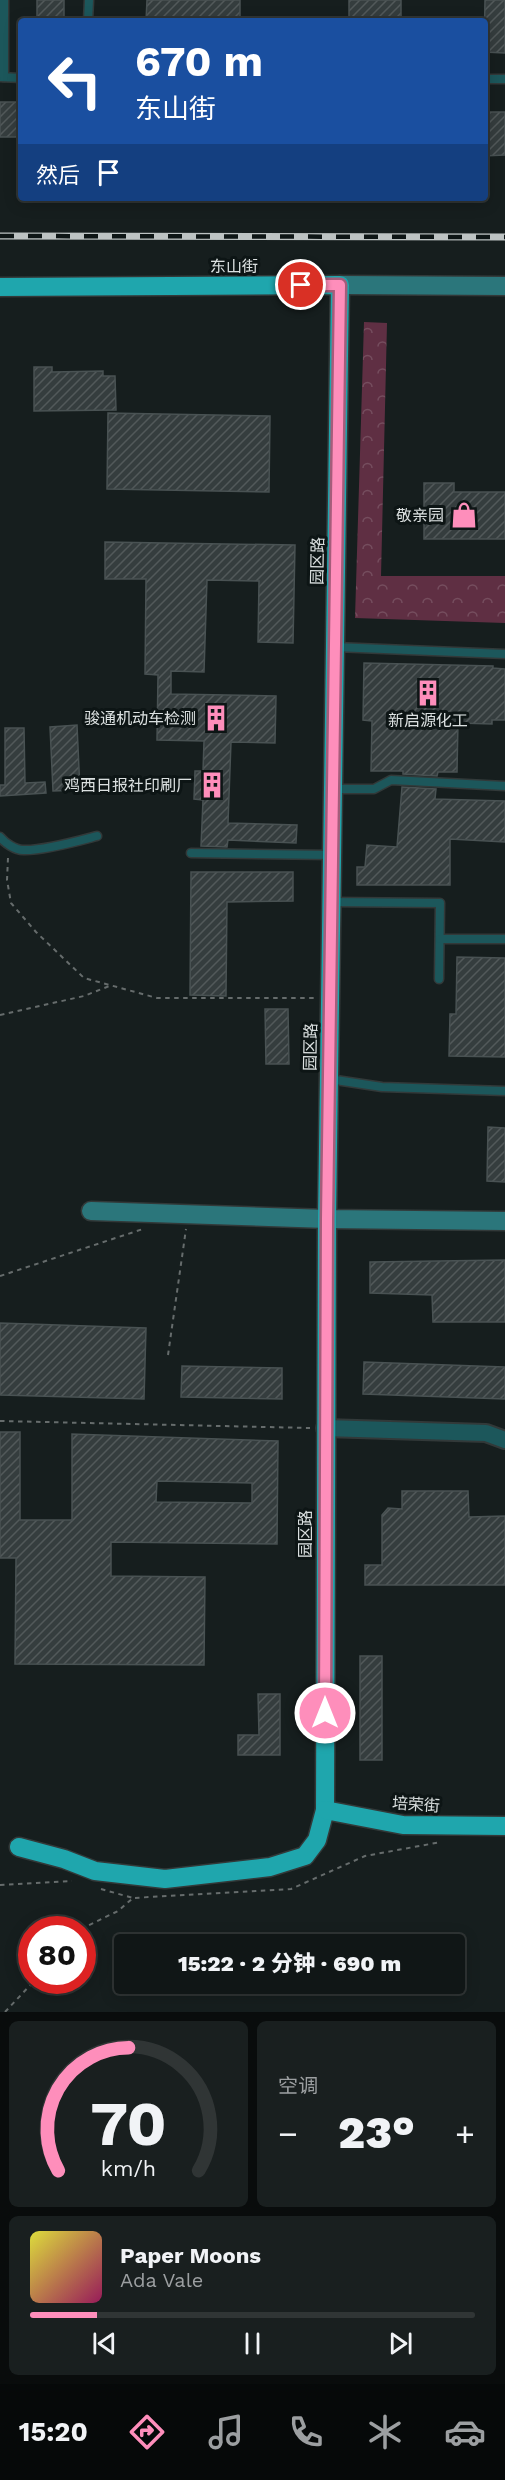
<!DOCTYPE html>
<html lang="zh">
<meta charset="utf-8">
<style>
:root{--surface:#101616;--page:#191f1f;--text:#f1f3f6;--muted:#9c9fa1;--line:#303535;--accent:#fe8ebb}
body{margin:0;font-family:"Work Sans","Noto Sans SC",sans-serif;background:var(--page);color:var(--text);height:100vh;display:flex;flex-direction:column;font-size:22px;white-space:nowrap}
*{box-sizing:border-box;margin:0}
p{font-size:20px;color:var(--muted)}
.icon{flex:none;width:33px;height:33px;fill:none;stroke:currentColor;stroke-width:2;stroke-linecap:round;stroke-linejoin:round}
.map{position:relative;height:2012px;overflow:hidden}
.details{display:flex;flex-direction:column;gap:9px;padding:9px;background:#090c0c;flex:1}
.details>*{flex:none}
.top-card{position:absolute;left:18px;top:18px;width:470px;height:183px;border-radius:6px;box-shadow:0 3px 15px #0003,0 0 0 2px var(--line);background:#1a4fa0;color:#fff;overflow:hidden}
.speed{position:absolute;left:18px;top:1916px;display:flex;gap:12px;font-size:30px;font-weight:700;text-align:center}
.speed>*{display:grid;place-content:center;width:78px;height:78px;border-radius:50%;background:var(--surface);box-shadow:0 3px 15px #0003,0 0 0 2px var(--line);line-height:1}
.speed .limit{border:9px solid #d22;background:#fff;color:#111}
.pin{position:absolute;display:grid;place-items:center;width:51px;height:51px;color:#fff;margin:-26px;border:3px solid #fff;border-radius:50%;box-shadow:0 2px 6px #0007}
.me{position:absolute;width:66px;margin:-33px;rotate:0deg;stroke-linejoin:round;filter:drop-shadow(0 0 4px #0008)}
.turn{display:flex;align-items:center;gap:21px;height:126px;padding:0 18px;font-size:27px}
.turn .icon{width:78px;height:78px;stroke-width:2.5}
.turn b{display:block;font-size:42px;line-height:51px}
.then{display:flex;align-items:center;height:57px;padding:0 18px;background:#0003;gap:12px;font-size:22px}
.big{font-size:45px;font-weight:800;line-height:1.1}
.details .tile{flex:1;display:flex;flex-direction:column;justify-content:center;gap:9px;min-width:0;padding:0 21px;border-radius:9px;background:var(--page)}
.details .dial{align-items:center;gap:0}
.dial svg{height:156px;overflow:visible;fill:none;stroke:var(--line);stroke-width:7;stroke-linecap:round;text-anchor:middle}
.dial text{fill:var(--text);stroke:none}
.song{display:flex;align-items:center;gap:18px}
.cover{width:72px;height:72px;border-radius:9px;background:linear-gradient(135deg,hsl(60 70% 55%),hsl(330 70% 35%))}
.played{height:6px;border-radius:3px;background:linear-gradient(90deg,var(--accent) 15%,var(--line) 15%)}
.keys{display:flex;justify-content:space-around;direction:ltr}
.heat{display:flex;justify-content:space-between;align-items:center;font-size:33px;direction:ltr}
.details .tiles{flex:1;display:grid;gap:9px;grid-template-columns:1fr 1fr}
.tile:last-child{grid-column:span 2}
.trip{position:absolute;left:114px;top:1934px;width:351px;height:60px;border-radius:6px;background:var(--surface);box-shadow:0 3px 15px #0003,0 0 0 2px var(--line);font-weight:800;line-height:60px;text-align:center}
.tabs{display:flex;height:96px;justify-content:space-around;align-items:center;background:#060909;color:var(--muted)}
.tabs .icon{width:42px;height:42px}
.tabs .on{color:var(--accent)}
.tabs b{font-size:27px;color:var(--text)}
.map>svg:first-child{display:block}
.forest{fill:url(#forest-crowns)}
.building{fill:url(#building-hatch);stroke:#495253;stroke-width:1.5;fill-rule:evenodd}
.lines{fill:none;stroke-linecap:round;stroke-linejoin:round}
.lane-casing{stroke:#323939;stroke-width:11}
.street-casing{stroke:#323939;stroke-width:20}
.secondary-casing{stroke:#323939;stroke-width:21}
.highway-casing{stroke:#323939;stroke-width:21}
.path{stroke:#666c6c;stroke-width:2;stroke-dasharray:4.5 4.5;stroke-linecap:butt}
.lane{stroke:#1c575b;stroke-width:8}
.street{stroke:#1c575b;stroke-width:16}
.secondary{stroke:#2b767b;stroke-width:18}
.highway{stroke:#1fa6ad;stroke-width:18}
.rail-casing{stroke:#bdc3c3;stroke-width:7}
.rail{stroke:#0d1515;stroke-width:4.5;stroke-dasharray:14;stroke-linecap:butt}
.route-casing{stroke:#a55c7a;stroke-width:15}
.route{stroke:#fe8ebb;stroke-width:10}
.labels{text-anchor:middle;stroke-width:6;stroke-linejoin:round;paint-order:stroke}
.street-label{font-size:16px;fill:#dbe0e0;stroke:#0d1515}
.poi-label{font-size:16px;fill:#dbe0e0;stroke:#0d1515;text-anchor:end}
</style>
<div class="map">
<svg width="505" height="2012" viewBox="0 0 505 2012">
<defs>
<pattern id="forest-crowns" width="20" height="18" patternUnits="userSpaceOnUse" patternTransform="scale(1.5)"><rect width="20" height="18" fill="#5f2f43"/><path d="M2 6a3 3 0 1 1 6 0M12 15a3 3 0 1 1 6 0" fill="none" stroke="#754d5e"/></pattern>
<pattern id="building-hatch" width="6" height="6" patternUnits="userSpaceOnUse" patternTransform="scale(1.5)"><rect width="6" height="6" fill="#353d3e"/><path d="M-1 1l2-2M0 6l6-6M5 7l2-2" fill="none" stroke="#52595a"/></pattern>
</defs>
<rect width="100%" height="100%" fill="#161e1e"/>
<path class="forest" d="M364 322 387 323 381 576H505V623L355 618Z"/>
<g class="building">
<rect x="37" y="0" width="27" height="21"/>
<path d="M147 0H240V21H146Z"/>
<rect x="349" y="0" width="52" height="21"/>
<path d="M485 0H505V53L484 52Z"/>
<rect x="0" y="102" width="21" height="35"/>
<path d="M484 112H505V155L484 156Z"/>
<path d="M34 367H52V372L103 371V376H115L116 410 34 411Z"/>
<path d="M108 413 270 416 269 492 107 489Z"/>
<path d="M424 483H454V492H505V539H424Z"/>
<path d="M105 542 295 545 293 643 258 642 259 581 207 580 204 672 171 671V694L276 696 275 743 231 742 228 823 297 825 296 843 228 840 227 847 201 846 203 800 194 799 195 771H203L204 741 157 740 158 675 145 674 146 579H105Z"/>
<path d="M364 663 493 666V668L505 669V720H492V724L458 723 457 772H438L437 776 403 774V771H371L372 721 363 720Z"/>
<path d="M77 725 80 790 53 791 50 727Z"/>
<path d="M5 728H24L25 783 45 782 46 793 0 796V785H5Z"/>
<path d="M402 787 436 789 435 799 505 801V842L450 839V885H357V867H365L367 845 397 847Z"/>
<path d="M191 872H293V901L227 902 226 996 190 995Z"/>
<path d="M457 957 505 958V1057L449 1056 450 1014H456Z"/>
<path d="M265 1009H288L289 1064H266Z"/>
<path d="M488 1127 505 1128V1182L487 1181Z"/>
<path d="M505 1260V1322H433L432 1295 370 1293V1262Z"/>
<path d="M0 1323 146 1328 144 1399 0 1395Z"/>
<path d="M364 1362 505 1367V1399L363 1394Z"/>
<path d="M182 1366 282 1368V1399L181 1397Z"/>
<path d="M0 1432H20V1520H72V1434L278 1441 277 1544 111 1542V1576L205 1577 204 1665 15 1664 16 1558H0ZM157 1481 252 1483V1503L156 1502Z"/>
<path d="M402 1491H468L469 1517 505 1516V1585H365V1565H382V1515L388 1508 402 1509Z"/>
<rect x="360" y="1656" width="22" height="104"/>
<path d="M258 1694H280V1755H238V1735H259Z"/>
</g>
<g class="lines">
<g class="lane-casing">
<g id="lane">
<path d="M88 21 89 0"/>
<path d="M0 77 21 78"/>
<path d="M4 77V0"/>
<path d="M484 79H505"/>
<path d="M335 647 505 654"/>
<path d="M333 789H374L391 780 505 786"/>
<path d="M0 837C5 843 15 850 23 850 43 851 78 841 97 836"/>
<path d="M191 853 332 855"/>
<path d="M332 902 440 903 439 979"/>
<path d="M440 939H505"/>
<path d="M329 1079 382 1087 505 1091"/>
</g>
</g>
<g class="street-casing">
<path id="street" d="M325 1428 486 1433 505 1440"/>
</g>
<g class="secondary-casing">
<g id="secondary">
<path d="M340 285 505 286"/>
<path d="M91 1211 327 1219 505 1221"/>
</g>
</g>
<g class="highway-casing">
<g id="highway">
<path d="M0 287 340 285 327 1219 325 1810 317 1840 305 1856 270 1867 165 1879 95 1871 64 1859 19 1847"/>
<path d="M325 1810 403 1825 505 1826"/>
</g>
</g>
<g class="path">
<path d="M8 858 7 880 11 903 36 932 84 978 157 998H315"/>
<path d="M0 1015 84 996 112 985"/>
<path d="M0 1276 143 1229"/>
<path d="M168 1355 186 1229"/>
<path d="M0 1421 310 1428"/>
<path d="M0 1885 72 1881"/>
<path d="M101 1889 133 1898"/>
<path d="M81 1929 118 1911 133 1898 291 1889 365 1856 441 1842"/>
<path d="M5 2012 35 1980"/>
</g>
<use href="#lane" class="lane"/>
<use href="#street" class="street"/>
<use href="#secondary" class="secondary"/>
<use href="#highway" class="highway"/>
<g class="rail-casing">
<path id="rail" d="M0 236 505 237"/>
</g>
<use href="#rail" class="rail"/>
</g>
<g class="lines">
<g class="route-casing">
<path id="route" d="M301 285H340L327 1219 325 1713"/>
</g>
<use href="#route" class="route"/>
</g>
<defs>
<g id="shop-bare" transform="scale(2.07)"><path d="M-5-2.5h2.3a2.7 3.5 0 0 1 5.4 0H5L5.5 6h-11ZM-1.5-2.5h3a1.5 2.3 0 0 0-3 0Z" fill="#fe8ebb" stroke="#0d1515" stroke-width="2.5" paint-order="stroke"/></g>
<g id="building-bare" transform="scale(2.07)"><path d="M-4-6H4V6H1V3H-1V6H-4ZM-2.5-4.3h1.7v1.8h-1.7ZM.8-4.3h1.7v1.8H.8ZM-2.5-1h1.7V.8h-1.7ZM.8-1h1.7V.8H.8Z" fill="#fe8ebb" stroke="#0d1515" stroke-width="2.5" paint-order="stroke"/></g>
</defs>
<g fill-rule="evenodd">
<use href="#shop-bare" x="464" y="515"/>
<use href="#building-bare" x="428" y="693"/>
<use href="#building-bare" x="216" y="718"/>
<use href="#building-bare" x="212" y="785"/>
</g>
<g class="labels">
<g class="street-label">
<text x="234" y="272">东山街</text>
<text transform="translate(317 561) rotate(-89)" y="6">园区路</text>
<text transform="translate(310 1047) rotate(-89)" y="6">园区路</text>
<text transform="translate(305 1534) rotate(-90)" y="6">园区路</text>
<text transform="translate(416 1804) rotate(4)" y="6">培荣街</text>
</g>
<g class="poi-label">
<text x="444" y="521">敬亲园</text>
<text x="196" y="724">骏通机动车检测</text>
<text x="428" y="726" text-anchor="middle">新启源化工</text>
<text x="192" y="791">鸡西日报社印刷厂</text>
</g>
</g>
</svg>
<div class="speed"><div class="limit">80</div></div>
<div class="pin" style="left:301px;top:285px;background:#d93025"><svg class="icon" aria-label="arrive" viewBox="0 0 24 24"><path d="M6 21V4h12l-3 4 3 4H6"/></svg></div>
<svg class="me" style="left:325px;top:1713px" viewBox="-20 -20 40 40"><circle r="17" fill="#fe8ebb" stroke="#fff" stroke-width="3"/><path d="M0-11L8 9 0 5-8 9z" fill="#fff"/></svg>
<div class="trip">15:22 · 2 分钟 · 690 m</div>
<div class="top-card">
<div class="turn"><svg class="icon" aria-label="left" viewBox="0 0 24 24"><path d="M17 20v-9H6M10 6l-5 5 5 5"/></svg><div><b>670 m</b>东山街</div></div>
<div class="then">然后<svg class="icon" aria-label="arrive" viewBox="0 0 24 24"><path d="M6 21V4h12l-3 4 3 4H6"/></svg></div>
</div>
</div>
<section class="details">
<div class="tiles">
<div class="tile dial"><svg viewBox="0 0 100 80">
<path d="M14 69A42 42 0 1 1 86 69"/>
<path d="M14 69A42 42 0 0 1 50 6" stroke="#fe8ebb"/>
<text x="50" y="56" font-size="32" font-weight="700">70</text>
<text x="50" y="72" font-size="11">km/h</text>
</svg></div>
<div class="tile"><p>空调</p>
<div class="heat"><a>−</a><b class="big">23°</b><a>+</a></div>
</div>
<div class="tile">
<div class="song"><i class="cover"></i><div><b>Paper Moons</b><p>Ada Vale</p></div></div>
<div class="played"></div>
<div class="keys"><svg class="icon" aria-label="previous" viewBox="0 0 24 24"><path d="M18 5L8 12l10 7zM5 5v14"/></svg><svg class="icon" aria-label="pause" viewBox="0 0 24 24"><path d="M8 5v14M16 5v14"/></svg><svg class="icon" aria-label="next" viewBox="0 0 24 24"><path d="M6 5l10 7-10 7zM19 5v14"/></svg></div>
</div>
</div>
</section>
<nav class="tabs">
<b>15:20</b>
<svg class="icon on" aria-label="directions" viewBox="0 0 24 24"><path d="M12 3l9 9-9 9-9-9zM9 14v-3h6M13 9l2 2-2 2"/></svg>
<svg class="icon" aria-label="music" viewBox="0 0 24 24"><path d="M9 18V5l10-2v13"/><circle cx="6" cy="18" r="3"/><circle cx="16" cy="16" r="3"/></svg>
<svg class="icon" aria-label="phone" viewBox="0 0 24 24"><path d="M5 4h4l2 5-3 2q2 4 5 5l2-3 5 2v4C11 20 4 13 5 4z"/></svg>
<svg class="icon" aria-label="climate" viewBox="0 0 24 24"><path d="M12 3v18M4 7l16 10M4 17L20 7"/></svg>
<svg class="icon" aria-label="car" viewBox="0 0 24 24"><path d="M5 17H2v-5l4-1 3-4h7l3 4 3 1v5h-3M9 17h6M6 11h13"/><circle cx="7" cy="17" r="2"/><circle cx="17" cy="17" r="2"/></svg>
</nav>
